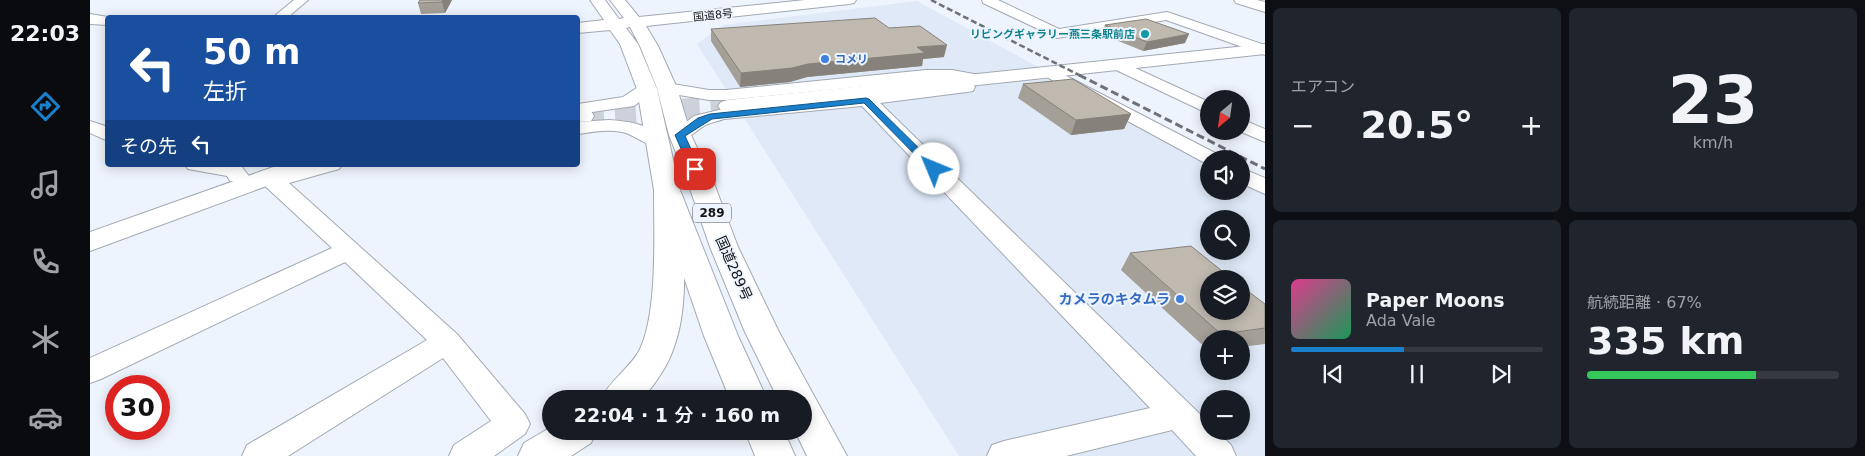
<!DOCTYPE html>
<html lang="ja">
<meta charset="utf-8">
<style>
:root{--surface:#171b24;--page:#20242c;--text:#f1f3f6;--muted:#9ea1a6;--line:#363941;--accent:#1a80cb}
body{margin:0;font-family:"DejaVu Sans","Noto Sans JP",sans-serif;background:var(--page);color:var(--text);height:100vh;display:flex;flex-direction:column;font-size:19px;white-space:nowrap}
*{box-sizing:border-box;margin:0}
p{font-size:16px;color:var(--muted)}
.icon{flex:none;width:28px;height:28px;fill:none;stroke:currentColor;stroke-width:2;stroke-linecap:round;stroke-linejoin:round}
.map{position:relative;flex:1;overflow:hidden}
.panel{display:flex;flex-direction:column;gap:8px;padding:8px;background:#0d0f14;width:600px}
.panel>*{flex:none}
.banner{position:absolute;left:15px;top:15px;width:475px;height:152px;border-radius:5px;box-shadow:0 2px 12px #0003;background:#1a4fa0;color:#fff;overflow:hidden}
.needle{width:32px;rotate:209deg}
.controls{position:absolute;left:1110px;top:90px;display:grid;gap:10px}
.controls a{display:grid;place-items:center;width:50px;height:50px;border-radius:50%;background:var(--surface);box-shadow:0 2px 12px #0003;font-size:25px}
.speed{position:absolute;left:15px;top:375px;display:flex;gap:10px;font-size:25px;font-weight:700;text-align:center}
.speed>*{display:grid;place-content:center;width:65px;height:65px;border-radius:50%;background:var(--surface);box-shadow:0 2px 12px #0003;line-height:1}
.speed .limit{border:8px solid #d22;background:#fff;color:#111}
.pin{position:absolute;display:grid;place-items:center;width:42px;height:42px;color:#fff;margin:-21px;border-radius:10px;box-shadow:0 2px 8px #0006}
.me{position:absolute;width:55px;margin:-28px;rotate:315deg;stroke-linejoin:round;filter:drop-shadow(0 0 4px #0008)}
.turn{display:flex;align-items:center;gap:18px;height:105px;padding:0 15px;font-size:22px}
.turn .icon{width:65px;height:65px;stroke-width:2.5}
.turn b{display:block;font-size:35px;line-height:42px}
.then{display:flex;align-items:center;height:48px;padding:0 15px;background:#0003;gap:10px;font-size:19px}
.big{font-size:38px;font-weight:600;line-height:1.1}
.panel .tile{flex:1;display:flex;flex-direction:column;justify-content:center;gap:8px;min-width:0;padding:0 18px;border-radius:8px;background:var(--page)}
.panel .dial{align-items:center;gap:0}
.dial b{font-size:65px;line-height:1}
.song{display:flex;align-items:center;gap:15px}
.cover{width:60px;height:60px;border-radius:8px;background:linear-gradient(135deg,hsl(330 70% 55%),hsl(150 70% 35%))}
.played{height:5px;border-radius:2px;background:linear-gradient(90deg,var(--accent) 45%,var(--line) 45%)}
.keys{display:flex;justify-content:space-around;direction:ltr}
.heat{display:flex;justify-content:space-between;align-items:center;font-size:28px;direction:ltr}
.charge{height:8px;border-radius:4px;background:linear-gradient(90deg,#34c759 67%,var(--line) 0)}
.panel .tiles{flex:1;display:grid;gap:8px;grid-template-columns:repeat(2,1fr)}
.trip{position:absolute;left:452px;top:390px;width:270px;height:50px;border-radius:25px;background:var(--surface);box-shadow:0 2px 12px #0003;font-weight:600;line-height:50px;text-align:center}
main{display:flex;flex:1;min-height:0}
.tabs{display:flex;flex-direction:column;width:90px;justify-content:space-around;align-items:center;background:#090b0e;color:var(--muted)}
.tabs .icon{width:35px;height:35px}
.tabs .on{color:var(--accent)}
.tabs b{font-size:22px;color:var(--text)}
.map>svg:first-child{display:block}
.built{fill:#dfe9f8;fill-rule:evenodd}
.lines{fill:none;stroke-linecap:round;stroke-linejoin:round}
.tertiary-tunnel{stroke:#cdd2da;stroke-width:21;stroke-dasharray:21 11;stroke-linecap:butt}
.minor-casing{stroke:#a3a9b2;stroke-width:2}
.tertiary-casing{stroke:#a3a9b2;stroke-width:2}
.trunk-casing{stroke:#a3a9b2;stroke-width:2}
.motorway-casing{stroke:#a3a9b2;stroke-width:2}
.minor{fill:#fff;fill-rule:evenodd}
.tertiary{fill:#fff;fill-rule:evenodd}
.trunk{fill:#fff;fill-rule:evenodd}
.motorway{fill:#fff;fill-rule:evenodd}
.rail-far1{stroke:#6e7177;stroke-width:2.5;stroke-dasharray:6 3;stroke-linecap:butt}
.rail{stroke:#6e7177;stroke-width:3;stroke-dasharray:8 4;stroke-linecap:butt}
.wall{fill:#a49f97}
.shaded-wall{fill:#86827b}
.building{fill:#bfb9b0;stroke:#86827b}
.route{fill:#1a80cb;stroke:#115384}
.culture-dot{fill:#0f9aa8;stroke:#eef4fd;stroke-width:2}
.shop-dot{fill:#3f7fe0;stroke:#eef4fd;stroke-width:2}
.labels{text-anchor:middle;stroke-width:4;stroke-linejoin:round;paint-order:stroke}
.far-street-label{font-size:11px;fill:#121417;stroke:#eef4fd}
.far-culture-label{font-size:11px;font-weight:bold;fill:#0d838f;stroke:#eef4fd;text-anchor:end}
.far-shop-label{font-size:11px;font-weight:bold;fill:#366cbe;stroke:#eef4fd;text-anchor:start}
.shield{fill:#eef4fd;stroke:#54575c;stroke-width:1}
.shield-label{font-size:12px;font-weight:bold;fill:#121417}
.street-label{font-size:14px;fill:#121417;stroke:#eef4fd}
.shop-label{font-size:14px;font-weight:bold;fill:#366cbe;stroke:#eef4fd;text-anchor:end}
</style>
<main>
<nav class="tabs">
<b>22:03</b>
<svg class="icon on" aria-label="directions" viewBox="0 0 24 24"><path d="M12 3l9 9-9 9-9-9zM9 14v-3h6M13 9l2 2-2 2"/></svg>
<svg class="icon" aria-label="music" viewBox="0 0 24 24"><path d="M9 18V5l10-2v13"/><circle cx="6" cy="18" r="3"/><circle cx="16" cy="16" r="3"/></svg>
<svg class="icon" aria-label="phone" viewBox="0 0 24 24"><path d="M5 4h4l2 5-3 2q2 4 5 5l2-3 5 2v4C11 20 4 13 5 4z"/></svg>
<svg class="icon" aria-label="climate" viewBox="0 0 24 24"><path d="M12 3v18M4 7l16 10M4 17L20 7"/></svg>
<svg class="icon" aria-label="car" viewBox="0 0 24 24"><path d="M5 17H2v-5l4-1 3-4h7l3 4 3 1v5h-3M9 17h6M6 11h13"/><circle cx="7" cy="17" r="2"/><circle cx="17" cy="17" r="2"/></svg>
</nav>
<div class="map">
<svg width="1175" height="456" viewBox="0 0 1175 456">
<rect width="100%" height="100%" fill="#eef4fd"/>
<path class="built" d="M827 1 1119 160V191H1151V178L1175 191V456H869L607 44 633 25ZM1119 219H1151V251H1119ZM1119 279H1151V311H1119ZM1119 339H1151V371H1119ZM1119 399H1151V431H1119Z"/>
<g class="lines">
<path class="tertiary-tunnel" d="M493 116 638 106"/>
<g class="minor-casing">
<g id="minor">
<path d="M204 0H218L197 18H182Z"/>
<path d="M892 0H908L969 29 1077 12 1175 45V55L1076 20 967 38 893 3Z"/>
<path d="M1030 61 1119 102V114L1024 69 1022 66 1024 63Z"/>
<path d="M959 67 1129 155 1132 159H1119V164L1115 163 953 75 951 72 953 69Z"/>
<path d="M836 70H862L895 76 897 80 895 84H883L885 87 883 91 877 92 790 103 1119 423V431H1127L1141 445 1146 456H1106L1082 430 976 456H897L902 445 914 441 1060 408 772 106 634 119C629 121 623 122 618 124 605 129 599 143 583 139L580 135 604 116 633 109 776 95 874 82 862 80H836L636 100H619L571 92 568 88 571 84 577 83 619 90H636Z"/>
<path d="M557 84 563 85 566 89 544 106 488 114V104L533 97 551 85Z"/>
<path d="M1151 119 1175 129V142L1149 131H1151Z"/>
<path d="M519 120C537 121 565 125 576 141L573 145C557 149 547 135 532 132 517 129 502 132 488 134V122Z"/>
<path d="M0 121 18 127V141L0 133Z"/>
<path d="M95 165H146L152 167 159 176 156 181 148 182 140 181 137 176 98 169Z"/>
<path d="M218 165H252L249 169 199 183 367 334 435 414 440 424 435 434 404 456H359L364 445 401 421 353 358 198 456H152L157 445 337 340 255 262 11 379 0 383V358L242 248 175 186 168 176 171 171 179 170 188 173Z"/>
<path d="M1151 168 1175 178V194L1151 183Z"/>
</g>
</g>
<g class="tertiary-casing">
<g id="tertiary">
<path d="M1144 0H1167L1175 2V12L1146 3Z"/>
<path d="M1175 44V54L638 112 631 110 628 106 631 102 638 100Z"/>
<path d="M488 110 501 111 504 116 501 121 488 122Z"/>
<path d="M189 165H224L220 170 0 251V232Z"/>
</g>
</g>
<g class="trunk-casing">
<g id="trunk">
<path d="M500 0H515L529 19 534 18 520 0H535L549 17 715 0H766L764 3 759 4 556 26 568 46 587 88 601 135 625 186 648 247 689 332 757 456H717L705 431H714V399H688L655 332 620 247 599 186 579 135 567 88 550 46 540 27 536 28 548 44 567 89 590 190 648 336 677 399H640L614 336 564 190 547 89 530 44 520 30 488 33V23L514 20Z"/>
<path d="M0 14 24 18H18V25L0 24Z"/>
<path d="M655 431H694L705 456H665Z"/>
</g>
</g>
<g class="motorway-casing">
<g id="motorway">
<path d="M577 182 586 185 590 190C592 238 601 301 584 347 578 366 565 384 552 399H511C520 380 539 369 549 351 568 315 564 232 564 190L568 185Z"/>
<path d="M461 427V431H506L501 443 481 456H428L434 443Z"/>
</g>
</g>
<use href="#minor" class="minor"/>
<use href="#tertiary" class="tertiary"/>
<use href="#trunk" class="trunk"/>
<use href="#motorway" class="motorway"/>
<path class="rail-far1" d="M841 0 991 76"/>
<path class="rail" d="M989 75 1175 169"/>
</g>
<g class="wall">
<path d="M362 0 355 13 331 14 328 3Z"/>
<path d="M1015 25 1095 43 1053 51 1011 34Z"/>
<path d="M621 29 854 57 833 59 832 66 717 77 700 82 650 87 621 41Z"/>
<path d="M933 84 1041 114 1034 129 981 135 928 98Z"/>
<path d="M1040 253 1175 304V344L1151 347V339H1119V351L1031 270Z"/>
</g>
<g class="shaded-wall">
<path d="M353 0H362L355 13 352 2Z"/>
<path d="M1099 34 1095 43 1053 51 1057 42Z"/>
<path d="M857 45 854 57 833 59 832 66 717 77 700 82 650 87 651 73 827 47Z"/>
<path d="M1041 114 1034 129 981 135 986 120Z"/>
</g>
<g class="building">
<path d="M330 0H353L352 2 328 3Z"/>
<path d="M785 18 799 28 830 26 857 45 827 47 835 53 718 64 702 68 651 73 621 29Z"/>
<path d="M1056 19 1099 34 1057 42 1015 25Z"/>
<path d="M983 79 1041 114 986 120 933 84Z"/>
<path d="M1101 246 1142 279H1119V311H1151V286L1175 304V328L1131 334 1040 253Z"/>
</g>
<path class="route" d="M776 98 779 99 848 167V171H841L774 103 622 119 595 136 610 169 605 172 600 169 585 135 608 118 620 114Z"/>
<circle class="culture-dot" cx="1055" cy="34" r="5"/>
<g class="shop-dot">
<circle cx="735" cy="59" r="5"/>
<circle cx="1090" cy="299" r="5"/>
</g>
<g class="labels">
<g class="far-street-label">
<text transform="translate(623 15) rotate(-6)" y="4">国道8号</text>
</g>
<g class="far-culture-label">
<text x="1045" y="38">リビングギャラリー燕三条駅前店</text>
</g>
<g class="far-shop-label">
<text x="745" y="63">コメリ</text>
</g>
<rect class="shield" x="603" y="203.5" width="38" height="19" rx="4"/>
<g class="shield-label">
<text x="622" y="217">289</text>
</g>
<g class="street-label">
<text transform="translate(644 268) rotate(66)" y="5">国道289号</text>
</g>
<g class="shop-label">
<text x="1080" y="304">カメラのキタムラ</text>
</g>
</g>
</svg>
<div class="controls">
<a><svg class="needle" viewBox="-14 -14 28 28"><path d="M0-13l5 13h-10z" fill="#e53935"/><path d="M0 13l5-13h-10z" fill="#9ea1a6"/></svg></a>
<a><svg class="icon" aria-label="sound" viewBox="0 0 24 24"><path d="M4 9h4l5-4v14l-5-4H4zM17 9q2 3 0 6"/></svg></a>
<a><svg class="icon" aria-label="search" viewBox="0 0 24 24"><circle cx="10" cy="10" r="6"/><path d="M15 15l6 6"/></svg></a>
<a><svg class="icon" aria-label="layers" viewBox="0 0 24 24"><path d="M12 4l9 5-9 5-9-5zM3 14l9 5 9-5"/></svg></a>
<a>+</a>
<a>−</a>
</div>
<div class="speed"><div class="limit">30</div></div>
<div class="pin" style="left:605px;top:169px;background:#d93025"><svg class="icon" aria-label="arrive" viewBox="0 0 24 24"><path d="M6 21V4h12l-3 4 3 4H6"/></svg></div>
<svg class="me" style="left:844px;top:169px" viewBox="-20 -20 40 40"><circle r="19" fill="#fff"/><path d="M0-13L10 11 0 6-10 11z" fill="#1a80cb"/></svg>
<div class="trip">22:04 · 1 分 · 160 m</div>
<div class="banner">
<div class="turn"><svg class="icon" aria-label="left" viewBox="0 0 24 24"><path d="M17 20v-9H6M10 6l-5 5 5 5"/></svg><div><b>50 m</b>左折</div></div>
<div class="then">その先<svg class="icon" aria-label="left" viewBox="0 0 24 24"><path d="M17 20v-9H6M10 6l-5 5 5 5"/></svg></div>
</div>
</div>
<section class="panel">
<div class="tiles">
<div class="tile"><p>エアコン</p>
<div class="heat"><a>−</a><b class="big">20.5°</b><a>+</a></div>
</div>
<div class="tile dial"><b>23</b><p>km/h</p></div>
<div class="tile">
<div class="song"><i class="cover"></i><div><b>Paper Moons</b><p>Ada Vale</p></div></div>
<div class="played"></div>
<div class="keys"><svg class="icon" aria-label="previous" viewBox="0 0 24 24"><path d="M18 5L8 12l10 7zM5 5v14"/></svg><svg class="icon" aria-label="pause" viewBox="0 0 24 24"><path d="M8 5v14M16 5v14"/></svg><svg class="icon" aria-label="next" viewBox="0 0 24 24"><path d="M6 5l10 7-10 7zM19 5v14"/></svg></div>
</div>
<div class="tile"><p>航続距離 · 67%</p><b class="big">335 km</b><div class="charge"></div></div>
</div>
</section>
</main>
